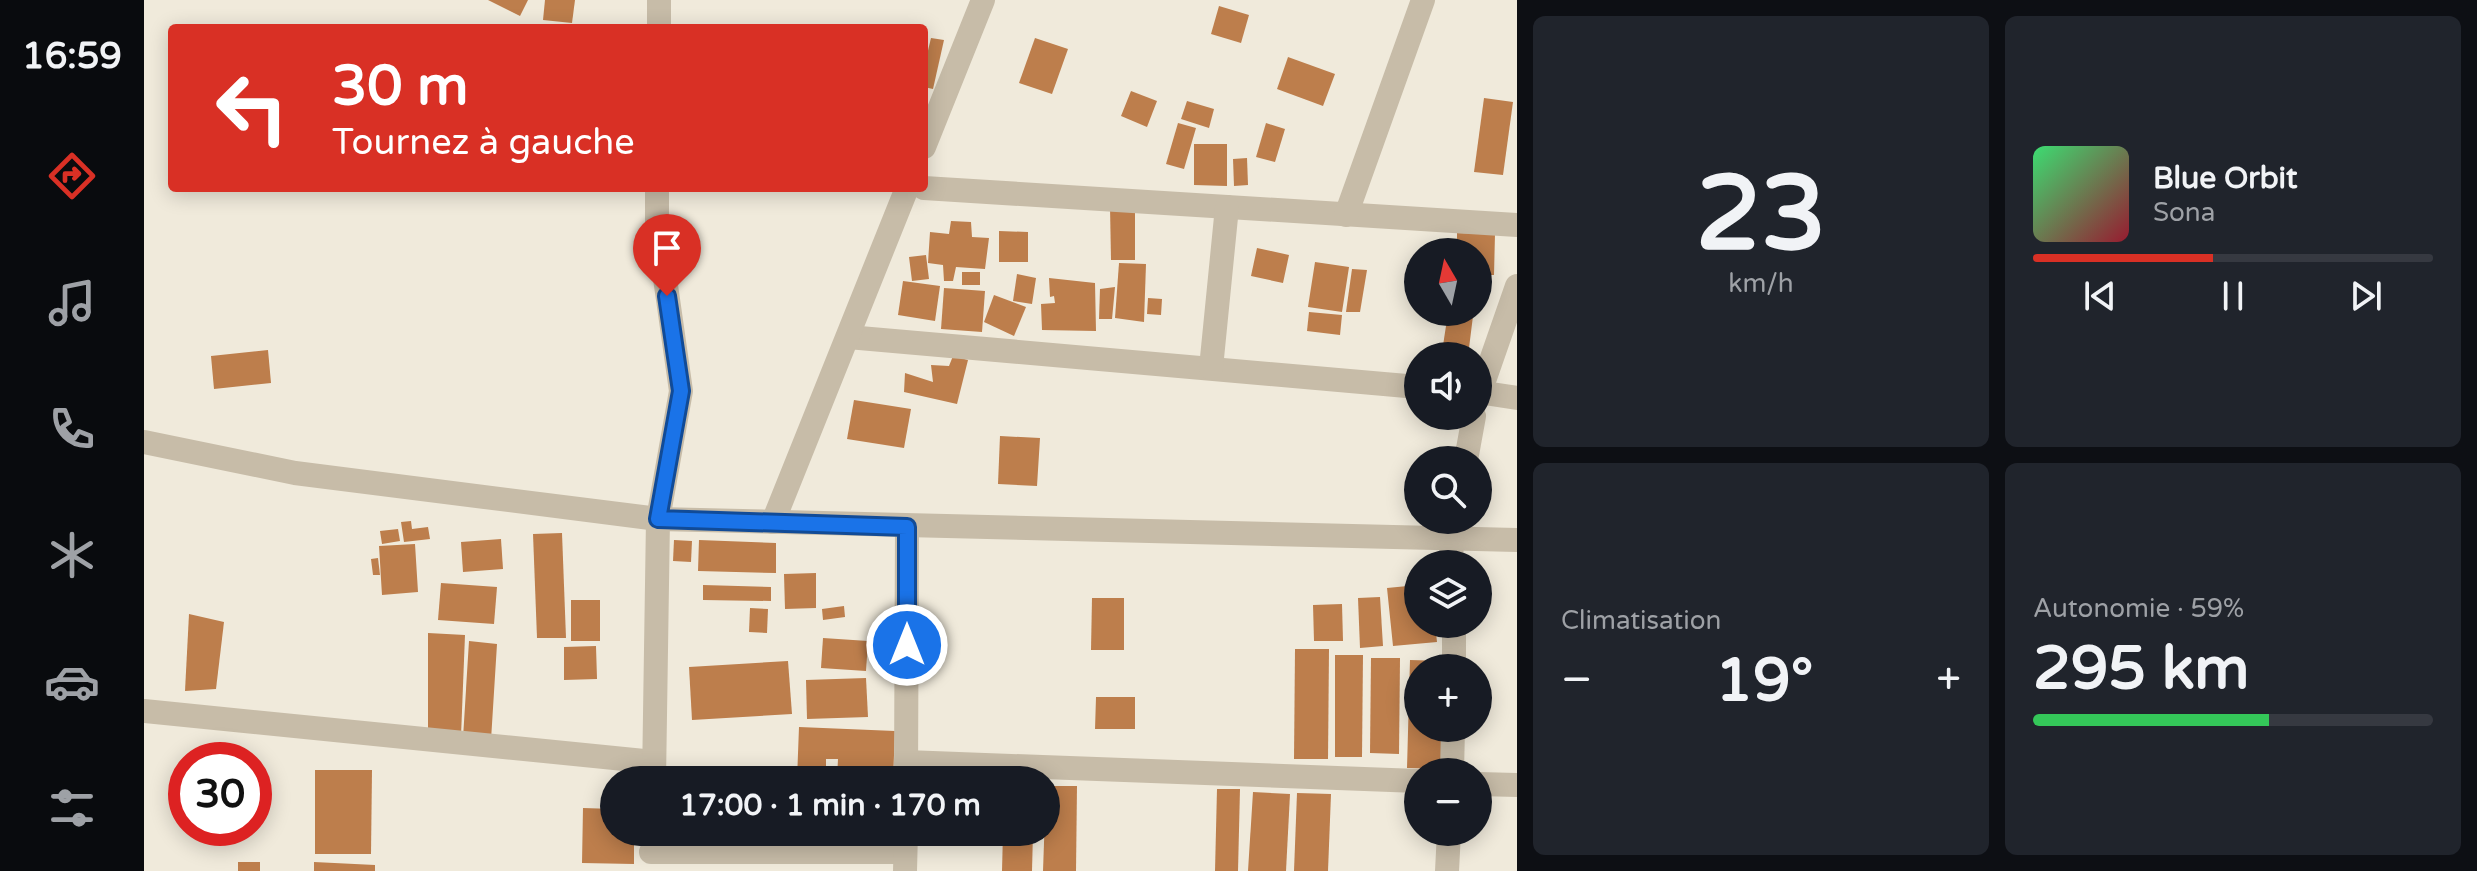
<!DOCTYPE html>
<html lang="fr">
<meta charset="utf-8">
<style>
:root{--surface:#171b24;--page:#20242c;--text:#f1f3f6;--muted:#9ea1a6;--line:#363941;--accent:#d93025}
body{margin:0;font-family:"Varela Round",sans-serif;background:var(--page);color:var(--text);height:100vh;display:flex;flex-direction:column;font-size:30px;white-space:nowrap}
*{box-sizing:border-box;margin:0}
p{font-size:26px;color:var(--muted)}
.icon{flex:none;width:44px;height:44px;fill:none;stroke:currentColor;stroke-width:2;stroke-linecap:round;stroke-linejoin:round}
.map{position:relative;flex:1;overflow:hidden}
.side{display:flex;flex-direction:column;gap:16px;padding:16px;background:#0d0f14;width:960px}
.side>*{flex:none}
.banner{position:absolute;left:24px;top:24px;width:760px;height:168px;border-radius:8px;box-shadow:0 4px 20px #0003;background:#d93025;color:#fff;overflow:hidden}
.needle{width:52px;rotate:351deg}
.buttons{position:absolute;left:1260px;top:238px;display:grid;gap:16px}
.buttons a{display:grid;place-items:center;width:88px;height:88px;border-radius:50%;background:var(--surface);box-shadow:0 4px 20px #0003;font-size:40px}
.speed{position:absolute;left:24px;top:742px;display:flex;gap:16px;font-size:40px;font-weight:700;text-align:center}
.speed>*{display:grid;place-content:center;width:104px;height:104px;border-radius:50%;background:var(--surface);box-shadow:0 4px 20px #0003;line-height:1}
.speed .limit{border:12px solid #d22;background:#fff;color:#111}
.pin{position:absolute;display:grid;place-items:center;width:68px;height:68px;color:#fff;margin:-82px -34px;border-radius:50% 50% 50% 0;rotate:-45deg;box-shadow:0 0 8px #0007}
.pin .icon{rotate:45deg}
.me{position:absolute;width:88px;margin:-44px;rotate:0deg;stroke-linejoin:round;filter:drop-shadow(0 0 6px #0008)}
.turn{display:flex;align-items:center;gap:28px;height:168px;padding:0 32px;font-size:36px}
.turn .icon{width:104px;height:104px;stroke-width:2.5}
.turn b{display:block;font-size:56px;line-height:68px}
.big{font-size:60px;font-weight:800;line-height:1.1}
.side .widget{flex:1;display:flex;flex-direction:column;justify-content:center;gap:12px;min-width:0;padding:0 28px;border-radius:12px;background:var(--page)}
.side .dial{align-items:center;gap:0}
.dial b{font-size:104px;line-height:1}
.song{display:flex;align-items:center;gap:24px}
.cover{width:96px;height:96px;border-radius:12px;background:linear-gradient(135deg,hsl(140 70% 55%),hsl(350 70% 35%))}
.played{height:8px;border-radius:4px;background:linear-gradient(90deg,var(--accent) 45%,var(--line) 45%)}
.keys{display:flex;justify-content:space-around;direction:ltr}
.heat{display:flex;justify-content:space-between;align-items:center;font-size:44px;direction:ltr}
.charge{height:12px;border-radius:6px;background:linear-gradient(90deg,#34c759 59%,var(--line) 0)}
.side .tiles{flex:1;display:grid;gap:16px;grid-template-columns:repeat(2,1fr)}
.trip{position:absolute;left:456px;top:766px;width:460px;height:80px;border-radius:40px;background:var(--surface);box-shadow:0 4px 20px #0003;font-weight:800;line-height:80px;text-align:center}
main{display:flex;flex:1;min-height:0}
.tabs{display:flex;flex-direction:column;width:144px;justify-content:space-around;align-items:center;background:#090b0e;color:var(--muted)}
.tabs .icon{width:56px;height:56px}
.tabs .active{color:var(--accent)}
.tabs b{font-size:36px;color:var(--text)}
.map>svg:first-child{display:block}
.building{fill:#bd7e4c}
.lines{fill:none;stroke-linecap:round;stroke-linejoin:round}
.street{stroke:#c7bca8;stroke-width:24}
.route-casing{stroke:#114b97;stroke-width:20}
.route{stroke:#1a73e8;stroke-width:14}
</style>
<main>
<nav class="tabs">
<b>16:59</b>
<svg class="icon active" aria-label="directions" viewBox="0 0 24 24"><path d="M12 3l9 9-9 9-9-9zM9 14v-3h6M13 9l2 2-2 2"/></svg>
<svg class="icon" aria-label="music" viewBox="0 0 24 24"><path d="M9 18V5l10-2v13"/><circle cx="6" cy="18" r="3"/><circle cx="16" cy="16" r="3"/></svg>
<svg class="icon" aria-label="phone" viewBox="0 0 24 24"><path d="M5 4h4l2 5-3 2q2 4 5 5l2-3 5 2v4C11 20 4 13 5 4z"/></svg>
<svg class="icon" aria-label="climate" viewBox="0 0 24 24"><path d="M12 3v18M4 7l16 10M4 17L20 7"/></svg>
<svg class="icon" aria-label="car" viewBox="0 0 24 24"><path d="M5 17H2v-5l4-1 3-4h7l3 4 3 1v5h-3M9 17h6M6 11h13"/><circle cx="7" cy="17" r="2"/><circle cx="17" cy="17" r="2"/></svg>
<svg class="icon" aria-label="filters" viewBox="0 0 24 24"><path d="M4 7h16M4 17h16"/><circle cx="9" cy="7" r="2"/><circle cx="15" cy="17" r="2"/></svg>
</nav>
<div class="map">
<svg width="1373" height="871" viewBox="0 0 1373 871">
<rect width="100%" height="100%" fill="#f0eadb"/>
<g class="building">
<path d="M344 0H384L376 16Z"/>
<path d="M401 0H431L428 23 399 20Z"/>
<path d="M1075 6 1105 15 1097 43 1067 34Z"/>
<path d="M787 38 800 40 789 89 780 87V67Z"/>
<path d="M891 38 924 49 908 94 875 83Z"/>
<path d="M1144 57 1191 74 1179 106 1133 89Z"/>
<path d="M987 91 1013 101 1003 127 977 116Z"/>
<path d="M1340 98 1369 102 1359 175 1330 172Z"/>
<path d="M1043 101 1070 109 1065 128 1037 119Z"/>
<path d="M1034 123 1052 128 1040 169 1022 164Z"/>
<path d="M1122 123 1141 129 1131 162 1112 157Z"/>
<path d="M1050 144H1083V186L1050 185Z"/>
<path d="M1103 158 1104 185 1090 186 1089 159Z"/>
<path d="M966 206H991V260H967Z"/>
<path d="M807 221 827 222 828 237 845 238 841 269 812 267 809 281H800L799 265 784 263 786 232 805 234Z"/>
<path d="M855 231 884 232V262H855Z"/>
<path d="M1313 233 1351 234 1350 275H1334V252H1313Z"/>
<path d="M1113 248 1145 255 1139 283 1107 276Z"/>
<path d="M782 255 785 279 768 281 765 257Z"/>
<path d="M1171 262 1205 267 1198 312 1164 307Z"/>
<path d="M975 263 1002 264 1000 322 971 318Z"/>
<path d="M1208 269 1223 270 1216 312H1202Z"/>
<rect x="818" y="272" width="18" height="13"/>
<path d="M873 274 892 278 888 304 869 301Z"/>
<path d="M905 278 951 283 952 331 898 330 897 304 911 303 910 296 906 297Z"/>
<path d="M759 281 796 286 791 321 754 315Z"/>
<path d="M971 287 968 319H955L956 289Z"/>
<path d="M800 288 841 291 838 332 797 329Z"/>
<path d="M850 295 882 307 870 336 840 322Z"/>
<path d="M1004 298 1018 299 1017 315 1003 314Z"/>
<path d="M1165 312 1198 315 1196 335 1163 331Z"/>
<path d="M1304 313 1329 316 1324 356 1298 352Z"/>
<path d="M124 350 127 383 70 389 67 356Z"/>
<path d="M809 356 824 360 813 404 760 392 761 373 789 382 787 365 805 366Z"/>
<path d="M710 400 767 409 760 448 703 439Z"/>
<path d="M856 436 896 438 893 486 854 484Z"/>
<path d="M267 521 268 529 284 527 286 539 260 542 257 522Z"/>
<path d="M254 529 256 541 238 544 236 531Z"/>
<path d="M418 533 422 638H393L389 534Z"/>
<path d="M357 539 359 569 319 572 317 542Z"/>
<path d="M530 540 548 541 547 562 529 561Z"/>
<path d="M555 540 632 543V573L554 571Z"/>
<path d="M271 544 274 592 238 595 235 546Z"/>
<path d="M234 558 236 575H229L227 559Z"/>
<path d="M672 573V608L641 609 640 574Z"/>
<path d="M297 583 353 587 350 624 294 620Z"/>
<path d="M559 585 627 587V601L559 600Z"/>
<path d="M1274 585V624H1291L1293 642 1249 646 1243 588Z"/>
<path d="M1236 597 1239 646 1216 648 1214 598Z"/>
<path d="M948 598H980V650H947Z"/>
<rect x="427" y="600" width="29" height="41"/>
<path d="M1198 604 1199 641H1170L1169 605Z"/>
<path d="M700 606 701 617 679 620 678 609Z"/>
<path d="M606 608 624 609 623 633 605 632Z"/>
<path d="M45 614 80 622 72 689 41 691Z"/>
<path d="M284 633 321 635 317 736 284 737Z"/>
<path d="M679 638 724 641 722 671 677 668Z"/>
<path d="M325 641 353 644 347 740 319 738Z"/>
<path d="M452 646 453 679 420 680V647Z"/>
<path d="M1151 649H1185L1184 759H1150Z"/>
<path d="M1191 655H1219L1218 757H1191Z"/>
<path d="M1227 658H1256L1255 754 1226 753Z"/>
<path d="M1266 660 1300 661V668H1274V728H1298L1297 769 1263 768Z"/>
<path d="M644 661 648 714 548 720 545 667Z"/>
<path d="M722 678 724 717 663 719 662 680Z"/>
<path d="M952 697H991V729H951Z"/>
<path d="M655 727 751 731 749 780 693 779 694 759H682V780H653Z"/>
<path d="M171 770H228L227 854H171Z"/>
<path d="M902 786H933L932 871H899Z"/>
<path d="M1073 789H1096L1094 871H1071Z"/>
<path d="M1109 792 1146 794 1142 871H1104Z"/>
<path d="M1153 793 1187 794 1184 871H1150Z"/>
<path d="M439 808 470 809V832H490V864L438 863Z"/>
<path d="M859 832H889L888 871H858Z"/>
<rect x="94" y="862" width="22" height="9"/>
<path d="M170 862 231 865V871H170Z"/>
</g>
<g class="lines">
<g class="street">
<path d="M515 28V0"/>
<path d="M780 147 839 0"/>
<path d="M780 188 1373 225"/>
<path d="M1202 215 1279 0"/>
<path d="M704 337 1274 387"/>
<path d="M1067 368 1083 207"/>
<path d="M1334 392 1373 398"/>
<path d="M1334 398 1373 286"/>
<path d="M0 442 151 473 514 519 1373 540"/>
<path d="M1322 460 1330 416"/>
<path d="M629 522 763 188"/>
<path d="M1308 564 1307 538 1310 520"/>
<path d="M1310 624V668"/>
<path d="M0 711 510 762"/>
<path d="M762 762 1274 781"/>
<path d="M1308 772 1309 728"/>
<path d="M510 780 514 519 537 391 513 222V188"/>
<path d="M762 780 763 527"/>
<path d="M1334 784 1373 785"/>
<path d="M507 852H761"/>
<path d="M761 871 762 832"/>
<path d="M1303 871 1305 832"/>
</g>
</g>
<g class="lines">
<g class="route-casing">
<path id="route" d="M523 296 537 391 514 519 763 527V645"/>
</g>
<use href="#route" class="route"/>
</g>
</svg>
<div class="buttons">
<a><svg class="needle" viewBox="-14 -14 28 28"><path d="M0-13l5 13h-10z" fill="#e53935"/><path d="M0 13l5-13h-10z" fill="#9ea1a6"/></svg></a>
<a><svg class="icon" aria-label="sound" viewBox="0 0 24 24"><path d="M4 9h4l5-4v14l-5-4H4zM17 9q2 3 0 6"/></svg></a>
<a><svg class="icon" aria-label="search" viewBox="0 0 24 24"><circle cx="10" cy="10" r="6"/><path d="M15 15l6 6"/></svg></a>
<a><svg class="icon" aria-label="layers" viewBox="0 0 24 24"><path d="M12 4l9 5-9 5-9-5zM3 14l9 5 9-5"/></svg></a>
<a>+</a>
<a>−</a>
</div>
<div class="speed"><div class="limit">30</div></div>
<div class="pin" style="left:523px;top:296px;background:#d93025"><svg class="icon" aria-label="arrive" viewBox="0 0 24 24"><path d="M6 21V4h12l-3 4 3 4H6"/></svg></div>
<svg class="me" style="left:763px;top:645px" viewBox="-20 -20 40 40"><circle r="17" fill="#1a73e8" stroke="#fff" stroke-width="3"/><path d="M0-11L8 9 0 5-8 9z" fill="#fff"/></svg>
<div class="trip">17:00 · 1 min · 170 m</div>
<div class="banner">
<div class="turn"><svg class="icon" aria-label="left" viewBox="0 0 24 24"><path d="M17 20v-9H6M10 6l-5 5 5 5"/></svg><div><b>30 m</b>Tournez à gauche</div></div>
</div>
</div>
<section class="side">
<div class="tiles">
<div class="widget dial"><b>23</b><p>km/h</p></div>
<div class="widget">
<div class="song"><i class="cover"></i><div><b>Blue Orbit</b><p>Sona</p></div></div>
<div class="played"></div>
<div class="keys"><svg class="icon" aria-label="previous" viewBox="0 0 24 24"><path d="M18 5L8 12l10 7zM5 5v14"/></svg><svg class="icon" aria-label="pause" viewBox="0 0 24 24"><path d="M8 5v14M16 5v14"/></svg><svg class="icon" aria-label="next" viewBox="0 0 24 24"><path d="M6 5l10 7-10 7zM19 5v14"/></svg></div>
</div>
<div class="widget"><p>Climatisation</p>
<div class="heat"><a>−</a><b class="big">19°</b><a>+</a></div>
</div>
<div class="widget"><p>Autonomie · 59%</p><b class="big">295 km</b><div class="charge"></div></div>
</div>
</section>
</main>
